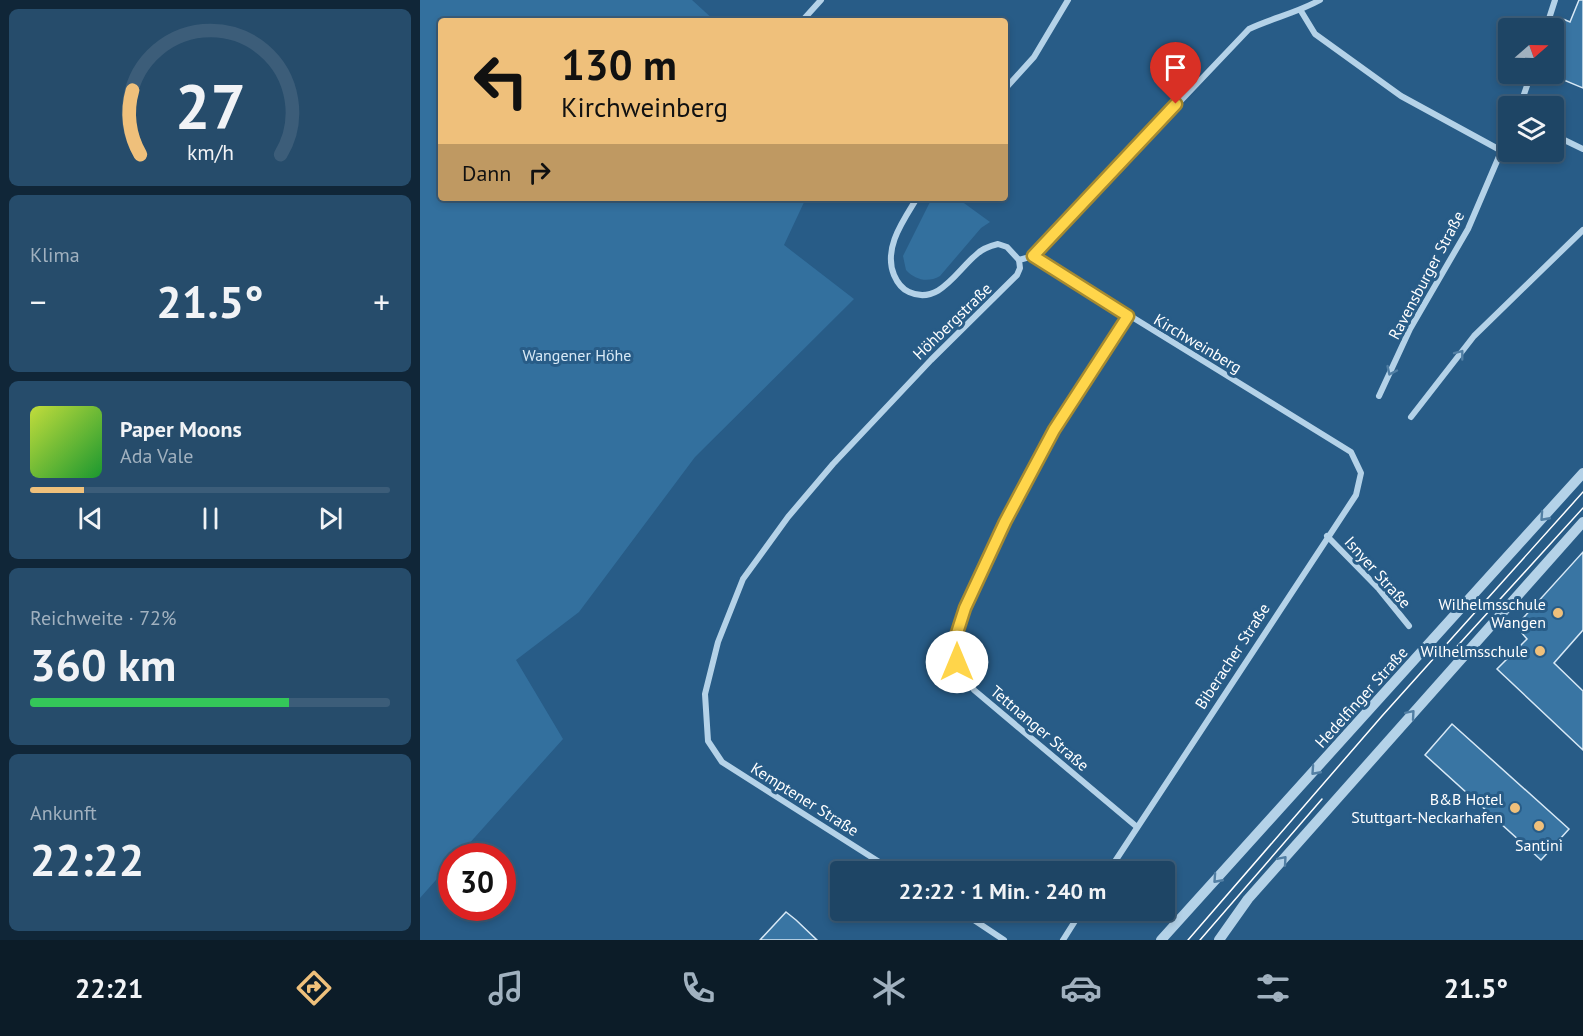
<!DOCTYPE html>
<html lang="de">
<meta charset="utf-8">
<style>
:root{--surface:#1e4565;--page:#264c6b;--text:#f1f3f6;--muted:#a1b1bf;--line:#3c5d79;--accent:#efc07b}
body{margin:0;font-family:"PT Sans",sans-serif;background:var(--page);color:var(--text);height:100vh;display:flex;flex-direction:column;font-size:22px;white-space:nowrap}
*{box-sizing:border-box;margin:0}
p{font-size:20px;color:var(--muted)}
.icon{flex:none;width:33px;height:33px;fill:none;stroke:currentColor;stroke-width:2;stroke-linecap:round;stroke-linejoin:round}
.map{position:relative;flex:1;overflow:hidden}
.sheet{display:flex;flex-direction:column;gap:9px;padding:9px;background:#102638;width:420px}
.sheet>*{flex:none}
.top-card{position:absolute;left:18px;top:18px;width:570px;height:183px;border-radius:6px;box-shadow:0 3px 9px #0003,0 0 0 2px var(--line);background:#efc07b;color:#111;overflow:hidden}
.needle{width:39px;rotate:70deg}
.buttons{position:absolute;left:1078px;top:18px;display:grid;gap:12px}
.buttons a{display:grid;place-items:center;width:66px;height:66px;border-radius:6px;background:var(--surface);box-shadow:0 3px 9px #0003,0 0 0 2px var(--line);font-size:30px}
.speed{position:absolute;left:18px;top:843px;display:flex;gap:12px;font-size:30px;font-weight:700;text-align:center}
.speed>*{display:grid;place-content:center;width:78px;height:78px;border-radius:50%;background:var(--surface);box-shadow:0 3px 9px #0003,0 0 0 2px var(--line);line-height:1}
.speed .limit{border:9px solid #d22;background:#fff;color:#111}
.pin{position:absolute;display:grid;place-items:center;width:51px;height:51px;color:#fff;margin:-62px -26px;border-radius:50% 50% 50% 0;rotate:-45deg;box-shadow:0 0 6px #0007}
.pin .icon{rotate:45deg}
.me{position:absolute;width:66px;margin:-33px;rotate:0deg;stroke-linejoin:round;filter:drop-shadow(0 0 4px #0008)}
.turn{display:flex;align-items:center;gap:21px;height:126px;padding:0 24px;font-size:27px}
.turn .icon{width:78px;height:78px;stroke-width:2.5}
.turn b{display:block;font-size:42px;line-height:51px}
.then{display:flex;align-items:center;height:57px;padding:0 24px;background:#0003;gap:12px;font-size:22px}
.big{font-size:45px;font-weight:700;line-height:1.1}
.sheet .card{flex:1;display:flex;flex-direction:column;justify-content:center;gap:9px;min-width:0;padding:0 21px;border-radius:9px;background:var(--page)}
.sheet .dial{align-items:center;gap:0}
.dial svg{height:156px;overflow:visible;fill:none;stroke:var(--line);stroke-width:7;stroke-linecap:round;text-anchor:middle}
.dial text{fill:var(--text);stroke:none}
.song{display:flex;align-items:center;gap:18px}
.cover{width:72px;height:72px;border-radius:9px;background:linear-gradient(135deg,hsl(70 70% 55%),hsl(130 70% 35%))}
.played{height:6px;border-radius:3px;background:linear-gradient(90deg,var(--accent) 15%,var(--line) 15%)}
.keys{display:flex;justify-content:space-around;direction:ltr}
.heat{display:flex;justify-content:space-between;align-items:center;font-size:33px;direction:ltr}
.charge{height:9px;border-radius:4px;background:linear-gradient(90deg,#34c759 72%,var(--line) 0)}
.trip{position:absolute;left:410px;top:861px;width:345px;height:60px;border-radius:6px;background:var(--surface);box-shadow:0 3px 9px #0003,0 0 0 2px var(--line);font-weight:700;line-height:60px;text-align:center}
.tabs{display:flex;height:96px;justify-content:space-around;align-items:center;background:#0c1c28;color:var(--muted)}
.tabs .icon{width:42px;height:42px}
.tabs .current{color:var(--accent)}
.tabs b{font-size:27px;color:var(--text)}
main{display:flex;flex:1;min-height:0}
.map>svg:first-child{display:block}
.green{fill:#33709e}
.building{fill:#3975a3;stroke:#d8e9f6;stroke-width:1.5}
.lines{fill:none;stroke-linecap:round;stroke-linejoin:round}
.minor{stroke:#b4d2e8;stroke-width:6}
.tertiary{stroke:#b4d2e8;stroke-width:10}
.tram{stroke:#fff;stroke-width:1.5}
.oneway{stroke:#527fa4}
.route-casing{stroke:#a68a30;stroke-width:15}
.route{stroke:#ffd54a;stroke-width:10}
.poi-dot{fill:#efc07b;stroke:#285c87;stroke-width:2}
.labels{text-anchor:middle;stroke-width:6;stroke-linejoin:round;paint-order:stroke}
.street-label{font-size:16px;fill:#fff;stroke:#285c87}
.park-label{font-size:16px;fill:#d8e9f6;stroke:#285c87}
.poi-label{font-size:16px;fill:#fff;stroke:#285c87;text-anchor:end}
</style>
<main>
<section class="sheet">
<div class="card dial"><svg viewBox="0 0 100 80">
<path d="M14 69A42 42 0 1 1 86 69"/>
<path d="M14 69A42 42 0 0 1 10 36" stroke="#efc07b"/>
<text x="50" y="56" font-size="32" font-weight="700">27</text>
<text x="50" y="72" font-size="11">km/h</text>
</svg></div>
<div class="card"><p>Klima</p>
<div class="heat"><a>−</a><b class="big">21.5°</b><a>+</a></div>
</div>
<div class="card">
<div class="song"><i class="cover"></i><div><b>Paper Moons</b><p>Ada Vale</p></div></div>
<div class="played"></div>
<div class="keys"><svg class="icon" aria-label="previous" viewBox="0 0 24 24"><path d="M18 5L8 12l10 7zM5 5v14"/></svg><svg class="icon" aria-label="pause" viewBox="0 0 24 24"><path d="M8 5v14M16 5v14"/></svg><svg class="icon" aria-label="next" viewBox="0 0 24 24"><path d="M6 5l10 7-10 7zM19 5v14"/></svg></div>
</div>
<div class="card"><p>Reichweite · 72%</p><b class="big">360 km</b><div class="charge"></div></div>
<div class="card"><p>Ankunft</p><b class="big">22:22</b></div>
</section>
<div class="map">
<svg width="1163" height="940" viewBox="0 0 1163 940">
<rect width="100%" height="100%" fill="#285c87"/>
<g class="green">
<path d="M0 0H272L295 21H21V198H386L364 245 434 299 275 457 159 612 96 660 143 739 38 856H32L31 863 0 898Z"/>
<path d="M512 198H537L570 222 561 228 520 276C508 283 495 280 486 270L483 256Z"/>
</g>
<g class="building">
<path d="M1159 0H1163V88L1134 76V41L1143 19 1150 22Z"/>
<path d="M1163 552V630L1134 663 1163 691V750L1077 669 1107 639 1096 626Z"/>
<path d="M1032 724 1149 829 1121 860 1005 755Z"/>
<path d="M366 912 376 920 397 940H340Z"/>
</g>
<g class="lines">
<g class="minor">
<path d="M881 11 895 34 981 96 1080 150"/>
<path d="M382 21 401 0"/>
<path d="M1126 28 1135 0"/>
<path d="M585 89 614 57 648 0"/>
<path d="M1100 106 1111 74"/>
<path d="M1134 135 1163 149"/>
<path d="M497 198C483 221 463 248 474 275 477 282 482 289 489 292 519 306 537 270 557 254 563 248 570 246 578 244L587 247 599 260"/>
<path d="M613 256 931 452 941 473 936 495 688 872"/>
<path d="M708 316C654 399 605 477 564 567 554 588 539 612 537 635 535 660 542 670 554 690L717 827"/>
<path d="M959 396 990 329 1048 229 1089 133"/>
<path d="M991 417 1054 336 1163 230"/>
<path d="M907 536 959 589 989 626"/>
<path d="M475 872 302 762 288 741 285 694 298 642 323 579 368 517 413 464 511 360 597 275 600 268 599 260 613 256 829 29C852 18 877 13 900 0"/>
<path d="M539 910 584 940"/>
<path d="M643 940 662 910"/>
</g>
<g class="tertiary">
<path d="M741 940 1163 473"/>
<path d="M799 940 828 899 1163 522"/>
</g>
<g class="tram">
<path d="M1031 653 1163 508"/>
<path d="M768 940 962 716 1163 492"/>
<path d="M780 940 902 799"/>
</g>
</g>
<defs><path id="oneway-chevron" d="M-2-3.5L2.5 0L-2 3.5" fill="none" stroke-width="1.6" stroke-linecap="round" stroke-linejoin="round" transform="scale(1.5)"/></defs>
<g class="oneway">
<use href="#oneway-chevron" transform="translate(1040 354) rotate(-52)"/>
<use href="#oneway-chevron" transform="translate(971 371) rotate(115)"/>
<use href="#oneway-chevron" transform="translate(1124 517) rotate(132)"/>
<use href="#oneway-chevron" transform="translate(991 714) rotate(-49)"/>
<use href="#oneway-chevron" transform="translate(895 771) rotate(132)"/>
<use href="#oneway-chevron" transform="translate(863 860) rotate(-49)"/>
<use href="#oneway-chevron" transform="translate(797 879) rotate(132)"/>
</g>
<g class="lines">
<g class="route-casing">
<path id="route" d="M537 662V633L545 608 585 522 634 430 708 316 613 256 756 104"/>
</g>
<use href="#route" class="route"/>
</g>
<g class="poi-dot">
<circle cx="1138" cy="613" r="6"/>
<circle cx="1120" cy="651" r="6"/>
<circle cx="1095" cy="808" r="6"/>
<circle cx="1119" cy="826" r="6"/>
</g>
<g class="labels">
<g class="street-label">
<text transform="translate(1006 275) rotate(-62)" y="6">Ravensburger Straße</text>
<text transform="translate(532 321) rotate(-44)" y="6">Höhbergstraße</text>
<text transform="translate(778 343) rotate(31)" y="6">Kirchweinberg</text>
<text transform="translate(958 572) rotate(48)" y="6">Isnyer Straße</text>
<text transform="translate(812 656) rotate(-57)" y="6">Biberacher Straße</text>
<text transform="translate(941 697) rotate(-48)" y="6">Hedelfinger Straße</text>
<text transform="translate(620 728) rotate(40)" y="6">Tettnanger Straße</text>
<text transform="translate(385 799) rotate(32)" y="6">Kemptener Straße</text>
</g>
<g class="park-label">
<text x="157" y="361">Wangener Höhe</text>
</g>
<g class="poi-label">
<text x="1126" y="610">Wilhelmsschule<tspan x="1126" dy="18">Wangen</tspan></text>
<text x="1108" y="657">Wilhelmsschule</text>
<text x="1083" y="805">B&amp;B Hotel<tspan x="1083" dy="18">Stuttgart-Neckarhafen</tspan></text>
<text x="1119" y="851" text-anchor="middle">Santini</text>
</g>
</g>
</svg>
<div class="buttons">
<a><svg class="needle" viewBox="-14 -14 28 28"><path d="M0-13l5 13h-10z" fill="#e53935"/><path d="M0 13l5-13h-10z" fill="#a1b1bf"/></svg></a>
<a><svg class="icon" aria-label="layers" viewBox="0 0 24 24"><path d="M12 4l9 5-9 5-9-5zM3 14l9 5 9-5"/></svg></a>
</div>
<div class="speed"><div class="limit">30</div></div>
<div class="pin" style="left:756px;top:104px;background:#d93025"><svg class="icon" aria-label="arrive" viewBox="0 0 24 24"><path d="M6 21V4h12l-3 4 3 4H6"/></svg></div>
<svg class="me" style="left:537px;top:662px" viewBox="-20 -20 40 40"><circle r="19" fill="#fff"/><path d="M0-13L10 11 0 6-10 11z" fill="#ffd54a"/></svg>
<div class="trip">22:22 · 1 Min. · 240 m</div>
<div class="top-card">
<div class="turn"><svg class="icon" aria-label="left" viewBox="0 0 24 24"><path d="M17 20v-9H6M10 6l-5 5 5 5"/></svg><div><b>130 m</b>Kirchweinberg</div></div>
<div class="then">Dann<svg class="icon" aria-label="right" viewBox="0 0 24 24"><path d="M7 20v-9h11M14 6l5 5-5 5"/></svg></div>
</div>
</div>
</main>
<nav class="tabs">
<b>22:21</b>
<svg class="icon current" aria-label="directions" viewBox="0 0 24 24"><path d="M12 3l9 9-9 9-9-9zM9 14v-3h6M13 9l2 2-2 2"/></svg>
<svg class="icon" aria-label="music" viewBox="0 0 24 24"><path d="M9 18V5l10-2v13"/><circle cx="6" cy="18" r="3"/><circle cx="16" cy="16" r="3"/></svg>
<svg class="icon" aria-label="phone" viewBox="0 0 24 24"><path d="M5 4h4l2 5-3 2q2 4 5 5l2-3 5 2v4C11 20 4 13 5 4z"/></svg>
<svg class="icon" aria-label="climate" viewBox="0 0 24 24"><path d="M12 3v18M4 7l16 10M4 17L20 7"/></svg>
<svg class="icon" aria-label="car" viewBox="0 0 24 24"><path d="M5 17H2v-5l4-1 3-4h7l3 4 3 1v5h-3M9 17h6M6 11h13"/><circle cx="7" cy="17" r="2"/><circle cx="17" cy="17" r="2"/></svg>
<svg class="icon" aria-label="filters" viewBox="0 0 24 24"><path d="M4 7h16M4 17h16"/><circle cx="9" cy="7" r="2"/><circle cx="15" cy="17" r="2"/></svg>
<b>21.5°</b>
</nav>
